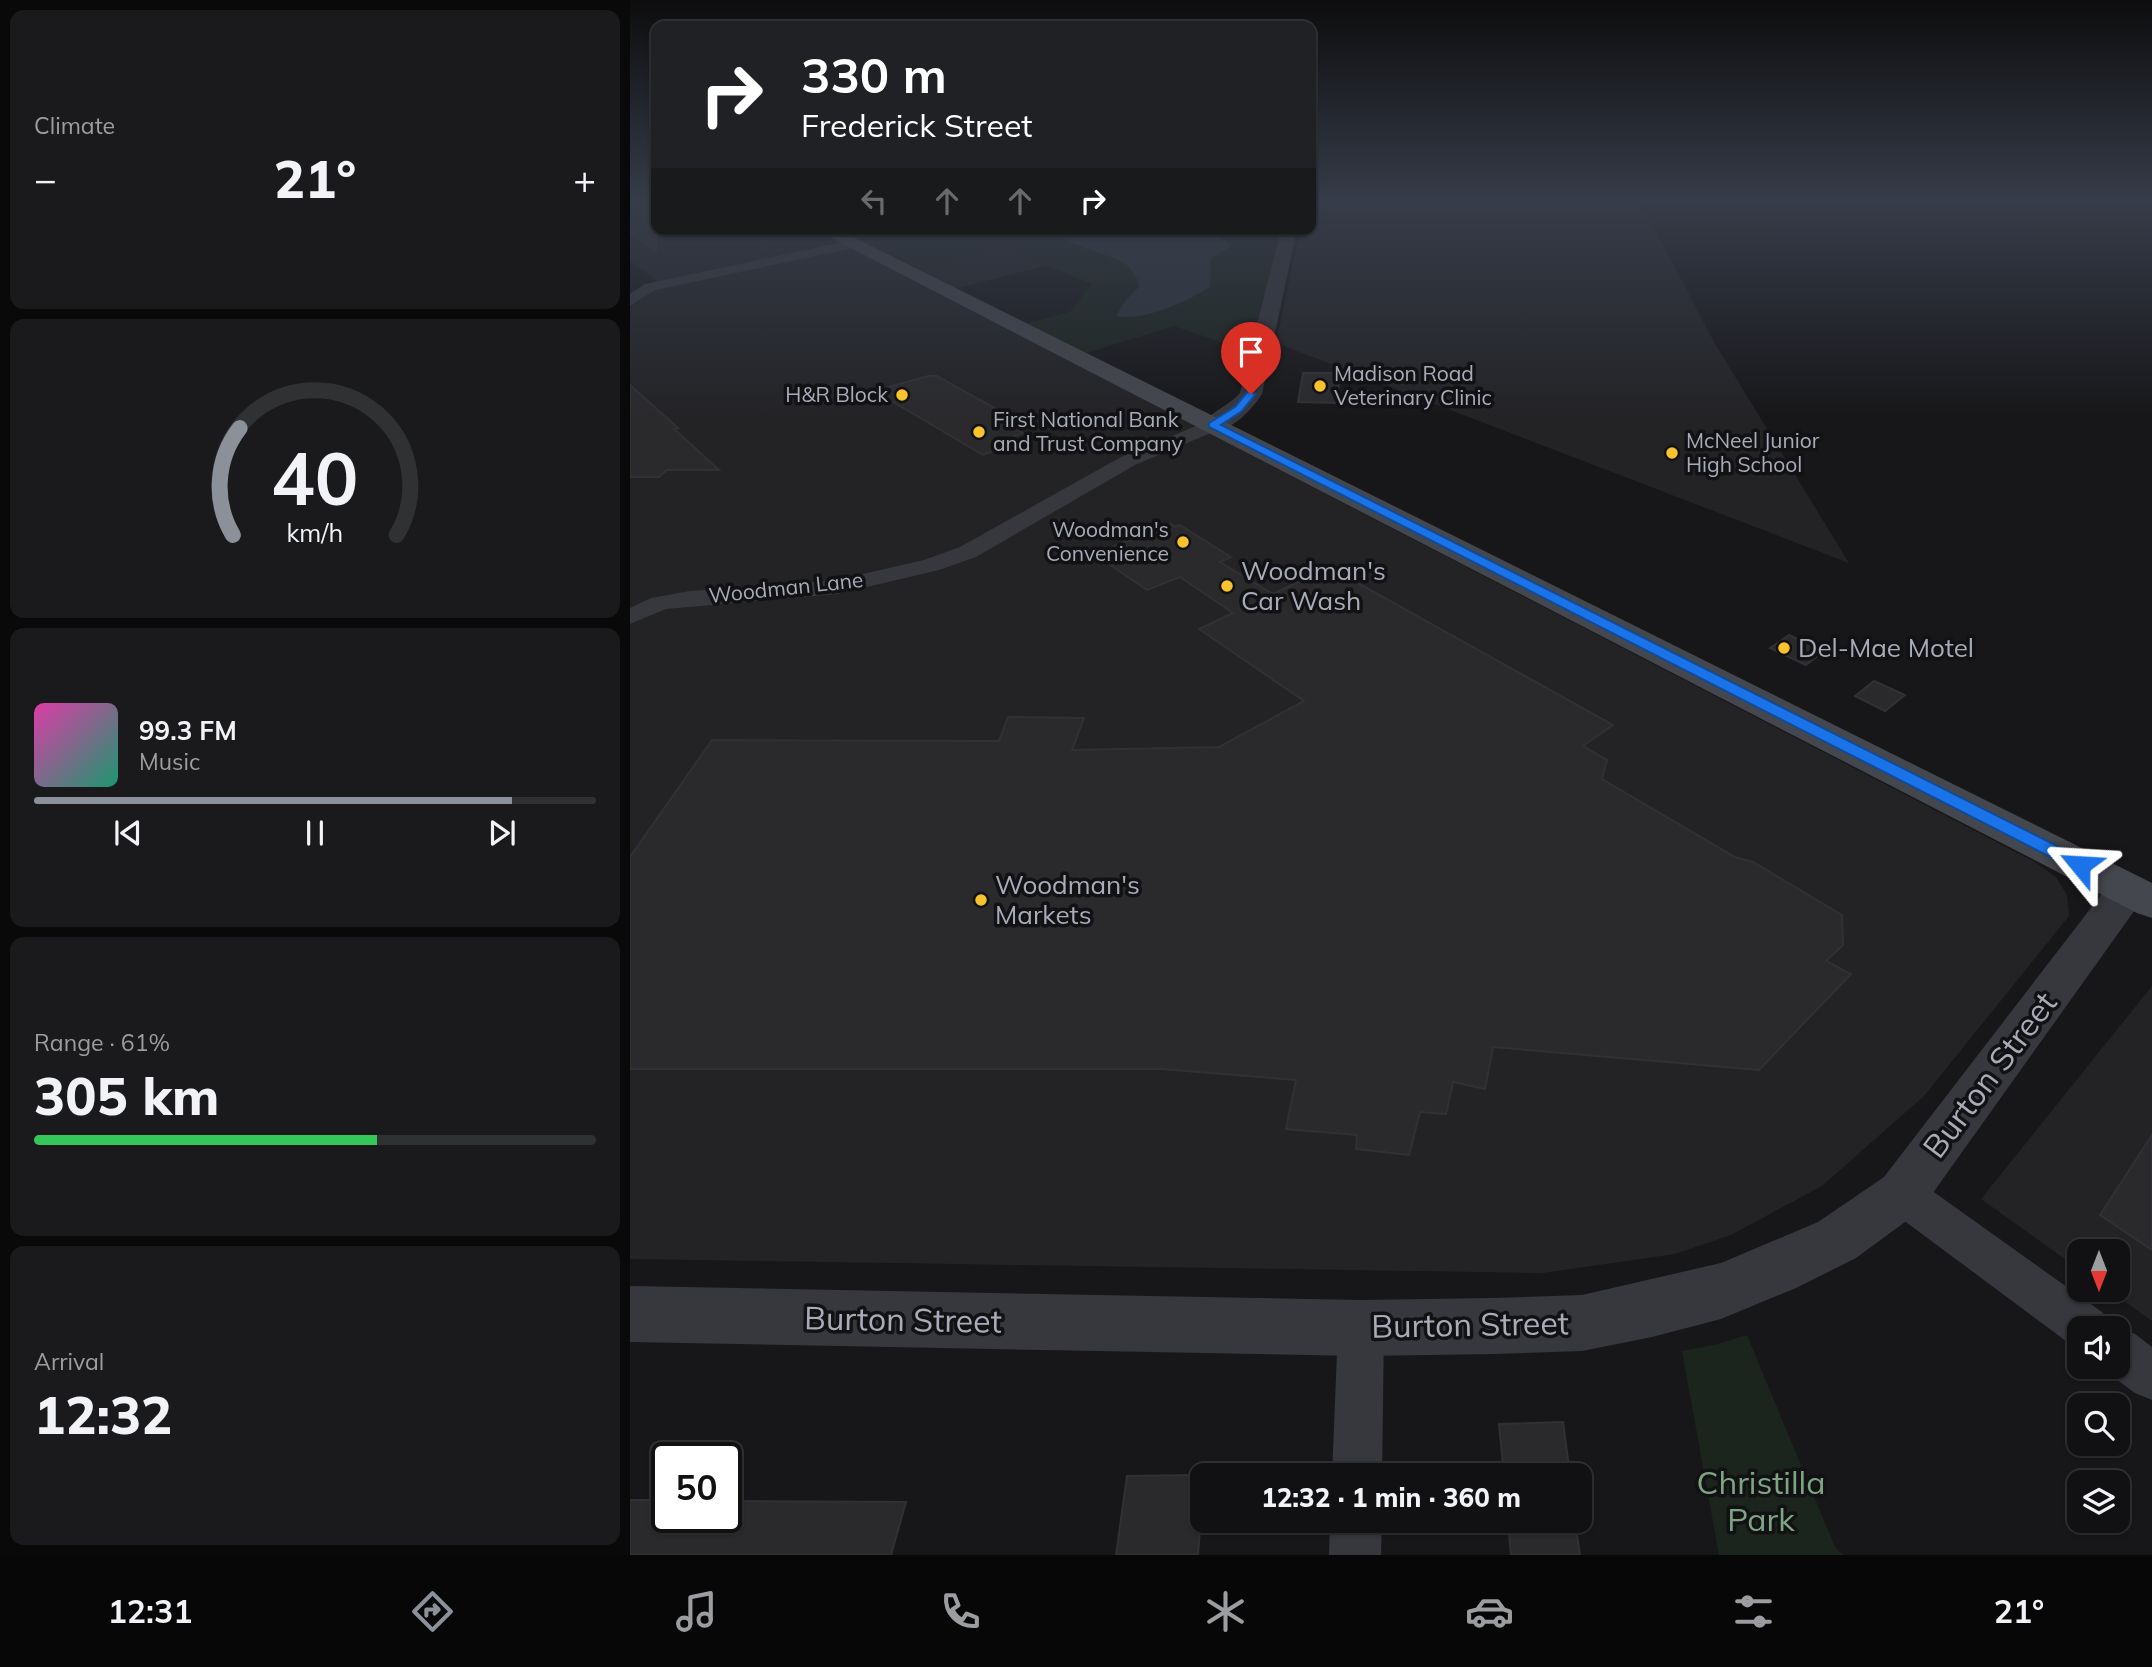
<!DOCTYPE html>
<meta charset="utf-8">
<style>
:root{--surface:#111113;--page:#1a1a1c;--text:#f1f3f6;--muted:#9c9da0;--line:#303133;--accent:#8c9099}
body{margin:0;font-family:Mulish,sans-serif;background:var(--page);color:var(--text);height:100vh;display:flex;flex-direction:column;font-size:26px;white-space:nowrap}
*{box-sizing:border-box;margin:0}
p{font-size:23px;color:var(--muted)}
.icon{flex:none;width:38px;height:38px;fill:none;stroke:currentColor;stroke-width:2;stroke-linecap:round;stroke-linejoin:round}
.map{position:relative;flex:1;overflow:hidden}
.drawer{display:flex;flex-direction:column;gap:10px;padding:10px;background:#09090a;width:630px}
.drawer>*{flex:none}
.banner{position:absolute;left:21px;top:21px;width:665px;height:214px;border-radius:14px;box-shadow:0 2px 5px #0004,0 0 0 2px var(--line);background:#202124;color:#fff;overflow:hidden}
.needle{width:46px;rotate:180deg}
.fabs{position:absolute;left:1437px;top:1239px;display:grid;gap:14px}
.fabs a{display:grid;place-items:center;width:63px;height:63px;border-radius:14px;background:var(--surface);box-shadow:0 2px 5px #0004,0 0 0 2px var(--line);font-size:35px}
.speed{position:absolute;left:21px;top:1442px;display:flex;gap:14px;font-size:35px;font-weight:700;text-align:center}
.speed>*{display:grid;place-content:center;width:91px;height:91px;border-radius:50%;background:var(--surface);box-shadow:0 2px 5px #0004,0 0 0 2px var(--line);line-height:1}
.speed .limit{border:4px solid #111;border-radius:10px;background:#fff;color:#111}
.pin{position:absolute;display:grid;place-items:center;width:60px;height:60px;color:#fff;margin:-72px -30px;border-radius:50% 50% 50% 0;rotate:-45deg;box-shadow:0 0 7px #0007}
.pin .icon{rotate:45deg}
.me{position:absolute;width:77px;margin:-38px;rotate:297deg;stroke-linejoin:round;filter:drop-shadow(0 0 5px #0008)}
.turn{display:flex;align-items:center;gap:24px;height:147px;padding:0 35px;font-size:32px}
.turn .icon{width:91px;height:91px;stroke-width:2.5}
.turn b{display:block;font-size:49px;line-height:60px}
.lanes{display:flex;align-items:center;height:66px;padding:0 35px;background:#0003;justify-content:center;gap:35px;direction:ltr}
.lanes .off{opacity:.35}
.big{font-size:52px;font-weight:800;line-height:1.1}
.drawer .card{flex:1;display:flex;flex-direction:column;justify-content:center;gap:10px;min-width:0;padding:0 24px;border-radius:14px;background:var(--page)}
.drawer .dial{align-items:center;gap:0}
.dial svg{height:182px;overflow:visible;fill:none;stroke:var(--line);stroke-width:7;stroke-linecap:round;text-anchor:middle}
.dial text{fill:var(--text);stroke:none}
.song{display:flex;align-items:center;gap:21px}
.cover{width:84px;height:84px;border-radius:10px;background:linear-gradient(135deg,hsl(320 70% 55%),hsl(160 70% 35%))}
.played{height:7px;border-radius:4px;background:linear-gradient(90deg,var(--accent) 85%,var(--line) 85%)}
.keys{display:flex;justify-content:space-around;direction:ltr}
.heat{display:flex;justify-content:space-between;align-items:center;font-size:38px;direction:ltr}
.charge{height:10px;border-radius:5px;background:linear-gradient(90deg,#34c759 61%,var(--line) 0)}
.trip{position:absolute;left:560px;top:1463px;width:402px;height:70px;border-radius:14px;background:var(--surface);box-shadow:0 2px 5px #0004,0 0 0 2px var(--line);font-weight:800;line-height:70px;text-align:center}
.tab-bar{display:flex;height:112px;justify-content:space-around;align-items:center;background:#070708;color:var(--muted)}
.tab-bar .icon{width:49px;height:49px}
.tab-bar .active{color:var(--accent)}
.tab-bar b{font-size:32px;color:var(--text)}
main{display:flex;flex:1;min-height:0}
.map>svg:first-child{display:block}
.built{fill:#232326}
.green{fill:#1c241e}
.water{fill:#2c353d}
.building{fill:#2a2a2d;stroke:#313135;stroke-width:2}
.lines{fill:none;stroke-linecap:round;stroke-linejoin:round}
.minor{fill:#37383e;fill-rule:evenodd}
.tertiary{fill:#37383e;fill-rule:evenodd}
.secondary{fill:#45474e;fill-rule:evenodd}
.route{fill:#1a73e8;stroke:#114b97;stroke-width:2}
.poi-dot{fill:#f9c32e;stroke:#121214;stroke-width:2.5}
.labels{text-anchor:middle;stroke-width:7;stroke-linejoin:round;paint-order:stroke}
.far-poi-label{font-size:21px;fill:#a8acb9;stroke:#121214;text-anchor:start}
.far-street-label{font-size:21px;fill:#a8acb9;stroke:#121214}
.poi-label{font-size:26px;fill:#a8acb9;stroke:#121214;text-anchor:start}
.near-street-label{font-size:32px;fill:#a8acb9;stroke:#121214}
.near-park-label{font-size:32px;fill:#7ea583;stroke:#121214}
</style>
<main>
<section class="drawer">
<div class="card"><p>Climate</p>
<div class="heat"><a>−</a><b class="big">21°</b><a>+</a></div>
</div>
<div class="card dial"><svg viewBox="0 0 100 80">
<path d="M14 69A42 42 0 1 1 86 69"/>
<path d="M14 69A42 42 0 0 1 17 22" stroke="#8c9099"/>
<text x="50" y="56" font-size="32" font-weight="700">40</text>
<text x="50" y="72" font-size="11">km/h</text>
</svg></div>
<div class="card">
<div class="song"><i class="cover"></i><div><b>99.3 FM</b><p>Music</p></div></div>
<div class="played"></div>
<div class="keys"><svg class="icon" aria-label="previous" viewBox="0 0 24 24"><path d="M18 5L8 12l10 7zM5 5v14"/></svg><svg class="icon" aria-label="pause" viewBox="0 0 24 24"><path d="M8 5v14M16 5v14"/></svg><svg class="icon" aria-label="next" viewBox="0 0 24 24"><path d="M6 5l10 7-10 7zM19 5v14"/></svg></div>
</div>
<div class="card"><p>Range · 61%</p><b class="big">305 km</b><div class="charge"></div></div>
<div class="card"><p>Arrival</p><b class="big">12:32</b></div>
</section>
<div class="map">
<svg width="1522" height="1555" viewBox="0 0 1522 1555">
<rect width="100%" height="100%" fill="#171719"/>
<g class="built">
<path d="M0 201H26V229H187L279 272 375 249 419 265 317 291 530 408 1405 862 1426 877 1437 895 1439 916 1294 1096 1192 1186 1101 1235 1045 1254 913 1273 0 1259V307L21 292 26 280 0 261Z"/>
<path d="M681 201H1010L1084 342 1219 563 646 343 670 229H681Z"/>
<path d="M1522 986V1321L1479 1290H1488V1251H1449V1269L1351 1199Z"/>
</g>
<g class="green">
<path d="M193 229H659L631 356 544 326 447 356 387 326 440 312 462 284 375 249 279 272Z"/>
<path d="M1117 1335 1205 1547 1213 1555H1089L1052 1351 1084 1345Z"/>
</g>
<path class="water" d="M303 229H513L588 237 597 241 600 247 581 258 580 287C558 301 513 322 486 316L496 300 510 286C500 261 489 260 466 252 444 245 428 233 405 231 370 229 335 247 303 229Z"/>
<g class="building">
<path d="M26 201V250L0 233V204Z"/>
<path d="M673 373H704L703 382H709L707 403 668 402Z"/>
<path d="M298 376H307L393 424 383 427 393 433 374 440 382 445 353 455 248 393 251 392 248 390Z"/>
<path d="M0 385 48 428 44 429 89 470H37L29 477H0Z"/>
<path d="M541 524 545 527 550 525 601 557 590 562 643 594 699 567 983 725 953 746 977 760 972 779 1105 857 1123 862 1212 915 1213 945 1196 961 1221 974 1129 1070 863 1047 855 1089 823 1082 816 1114 790 1112 779 1155 726 1149 727 1135 656 1129 666 1080 531 1069H0V857L82 740 369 741 378 717 454 718 442 750 589 747 674 701 569 629 603 613 550 577 517 590 464 554Z"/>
<path d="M1159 635 1194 651 1176 665 1140 648Z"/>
<path d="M1244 681 1275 695 1255 711 1225 696Z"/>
<path d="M1522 1135V1250L1470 1215Z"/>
<path d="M933 1422 940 1475H874L869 1424Z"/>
<path d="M564 1475 561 1504H572L568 1555H486L497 1476Z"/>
<path d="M0 1500H37V1517H96V1501L276 1502 261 1555H0Z"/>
<path d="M878 1521H945L950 1555H881Z"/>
</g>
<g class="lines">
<g class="minor">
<path d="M223 240 230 244 228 247 25 290 0 306V294L15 284Z"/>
<path d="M583 419 593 425 590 429 505 465 346 557 309 570 207 594 36 609 0 624V608L21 598 60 591 207 580 294 560 330 547 491 457Z"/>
<path d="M1272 1174 1287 1180 1472 1312 1479 1328H1449V1348L1440 1344 1257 1208 1251 1194 1257 1180Z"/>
<path d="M731 1305 747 1312 754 1328 752 1475H702L708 1328 715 1312Z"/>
<path d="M1486 1328H1488L1505 1334 1522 1347V1400L1505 1393 1471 1368 1488 1367Z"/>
<path d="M700 1521H752L751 1555H699Z"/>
</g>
<g class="tertiary">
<path d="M651 229H667L632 394C620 412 598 436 575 430L571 425C581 411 599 406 610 393Z"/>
<path d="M1498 874 1512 878 1518 889 1512 900 1290 1211 1226 1258 1166 1288 1091 1319 1022 1337 952 1351 863 1354 731 1356 0 1342V1286L731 1300 863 1298 952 1295 1091 1263 1188 1222 1254 1177 1484 878Z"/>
</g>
<path class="secondary" d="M184 229H207L1522 883V918L1507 913Z"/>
</g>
<linearGradient id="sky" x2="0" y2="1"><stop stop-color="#0d0d0e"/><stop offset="0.48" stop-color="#363c49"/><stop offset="1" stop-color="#363c49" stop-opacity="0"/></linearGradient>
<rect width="1522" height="418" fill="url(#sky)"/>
<path class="route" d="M618 391 626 394 612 411 591 425 1457 861 1459 865 1457 869H1444L579 427V423L605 407Z"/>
<g class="poi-dot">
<circle cx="690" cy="386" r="7"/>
<circle cx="272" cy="395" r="7"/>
<circle cx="349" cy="432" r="7"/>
<circle cx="1042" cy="453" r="7"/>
<circle cx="553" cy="542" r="7"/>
<circle cx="597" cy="586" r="7"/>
<circle cx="1154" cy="648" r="7"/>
<circle cx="351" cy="900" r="7"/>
</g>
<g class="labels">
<g class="far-poi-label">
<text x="704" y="381">Madison Road<tspan x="704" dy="24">Veterinary Clinic</tspan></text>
<text x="258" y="402" text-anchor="end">H&amp;R Block</text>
<text x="363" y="427">First National Bank<tspan x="363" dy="24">and Trust Company</tspan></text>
<text x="1056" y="448">McNeel Junior<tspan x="1056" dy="24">High School</tspan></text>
<text x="539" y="537" text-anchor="end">Woodman's<tspan x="539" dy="24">Convenience</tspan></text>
</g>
<g class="far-street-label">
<text transform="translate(156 588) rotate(-6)" y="7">Woodman Lane</text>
</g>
<g class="poi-label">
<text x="611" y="580">Woodman's<tspan x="611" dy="30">Car Wash</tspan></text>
<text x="1168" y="657">Del-Mae Motel</text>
<text x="365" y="894">Woodman's<tspan x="365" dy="30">Markets</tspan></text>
</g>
<g class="near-street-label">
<text transform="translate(1360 1075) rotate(-53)" y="11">Burton Street</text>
<text transform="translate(273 1320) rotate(1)" y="11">Burton Street</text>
<text transform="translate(840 1325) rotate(-1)" y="11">Burton Street</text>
</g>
<g class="near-park-label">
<text x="1131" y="1494">Christilla<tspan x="1131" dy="37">Park</tspan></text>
</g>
</g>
</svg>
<div class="fabs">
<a><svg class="needle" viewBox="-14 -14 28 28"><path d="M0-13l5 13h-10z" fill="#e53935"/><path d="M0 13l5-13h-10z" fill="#9c9da0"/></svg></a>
<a><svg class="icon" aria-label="sound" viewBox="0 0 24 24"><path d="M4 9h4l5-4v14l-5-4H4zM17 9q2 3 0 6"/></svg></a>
<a><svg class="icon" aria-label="search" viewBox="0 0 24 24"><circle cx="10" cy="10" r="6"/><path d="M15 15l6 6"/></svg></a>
<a><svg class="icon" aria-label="layers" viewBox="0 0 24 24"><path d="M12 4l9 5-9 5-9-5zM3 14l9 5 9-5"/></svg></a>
</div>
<div class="speed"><div class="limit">50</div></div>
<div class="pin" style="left:621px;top:394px;background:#d93025"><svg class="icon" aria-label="arrive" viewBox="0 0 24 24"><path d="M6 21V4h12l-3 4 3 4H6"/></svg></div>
<svg class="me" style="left:1450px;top:865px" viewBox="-20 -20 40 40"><path d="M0-17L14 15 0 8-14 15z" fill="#1a73e8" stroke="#fff" stroke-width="4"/></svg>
<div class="trip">12:32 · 1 min · 360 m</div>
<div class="banner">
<div class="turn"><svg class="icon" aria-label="right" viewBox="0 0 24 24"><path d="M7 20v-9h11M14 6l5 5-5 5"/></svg><div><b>330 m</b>Frederick Street</div></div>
<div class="lanes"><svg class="icon off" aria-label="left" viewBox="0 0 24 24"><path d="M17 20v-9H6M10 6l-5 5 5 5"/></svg><svg class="icon off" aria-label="ahead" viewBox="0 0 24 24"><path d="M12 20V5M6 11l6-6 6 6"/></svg><svg class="icon off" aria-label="ahead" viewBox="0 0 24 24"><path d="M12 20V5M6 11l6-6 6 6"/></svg><svg class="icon" aria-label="right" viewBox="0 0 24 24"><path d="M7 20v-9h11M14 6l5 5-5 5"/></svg></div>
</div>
</div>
</main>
<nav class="tab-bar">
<b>12:31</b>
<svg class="icon active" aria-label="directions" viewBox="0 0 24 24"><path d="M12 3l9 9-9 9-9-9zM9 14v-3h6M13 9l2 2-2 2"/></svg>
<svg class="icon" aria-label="music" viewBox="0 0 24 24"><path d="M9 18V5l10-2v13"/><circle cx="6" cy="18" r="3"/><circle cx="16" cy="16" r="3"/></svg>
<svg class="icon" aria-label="phone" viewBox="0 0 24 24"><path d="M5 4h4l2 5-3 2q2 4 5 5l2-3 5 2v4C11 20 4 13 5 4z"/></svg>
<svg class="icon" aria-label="climate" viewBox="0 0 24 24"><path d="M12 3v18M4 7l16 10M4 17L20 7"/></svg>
<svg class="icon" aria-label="car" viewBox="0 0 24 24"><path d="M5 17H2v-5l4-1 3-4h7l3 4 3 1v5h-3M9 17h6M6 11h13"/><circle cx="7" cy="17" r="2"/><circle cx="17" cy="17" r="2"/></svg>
<svg class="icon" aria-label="filters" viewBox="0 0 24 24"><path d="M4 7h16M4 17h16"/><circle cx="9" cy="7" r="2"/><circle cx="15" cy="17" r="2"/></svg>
<b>21°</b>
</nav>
